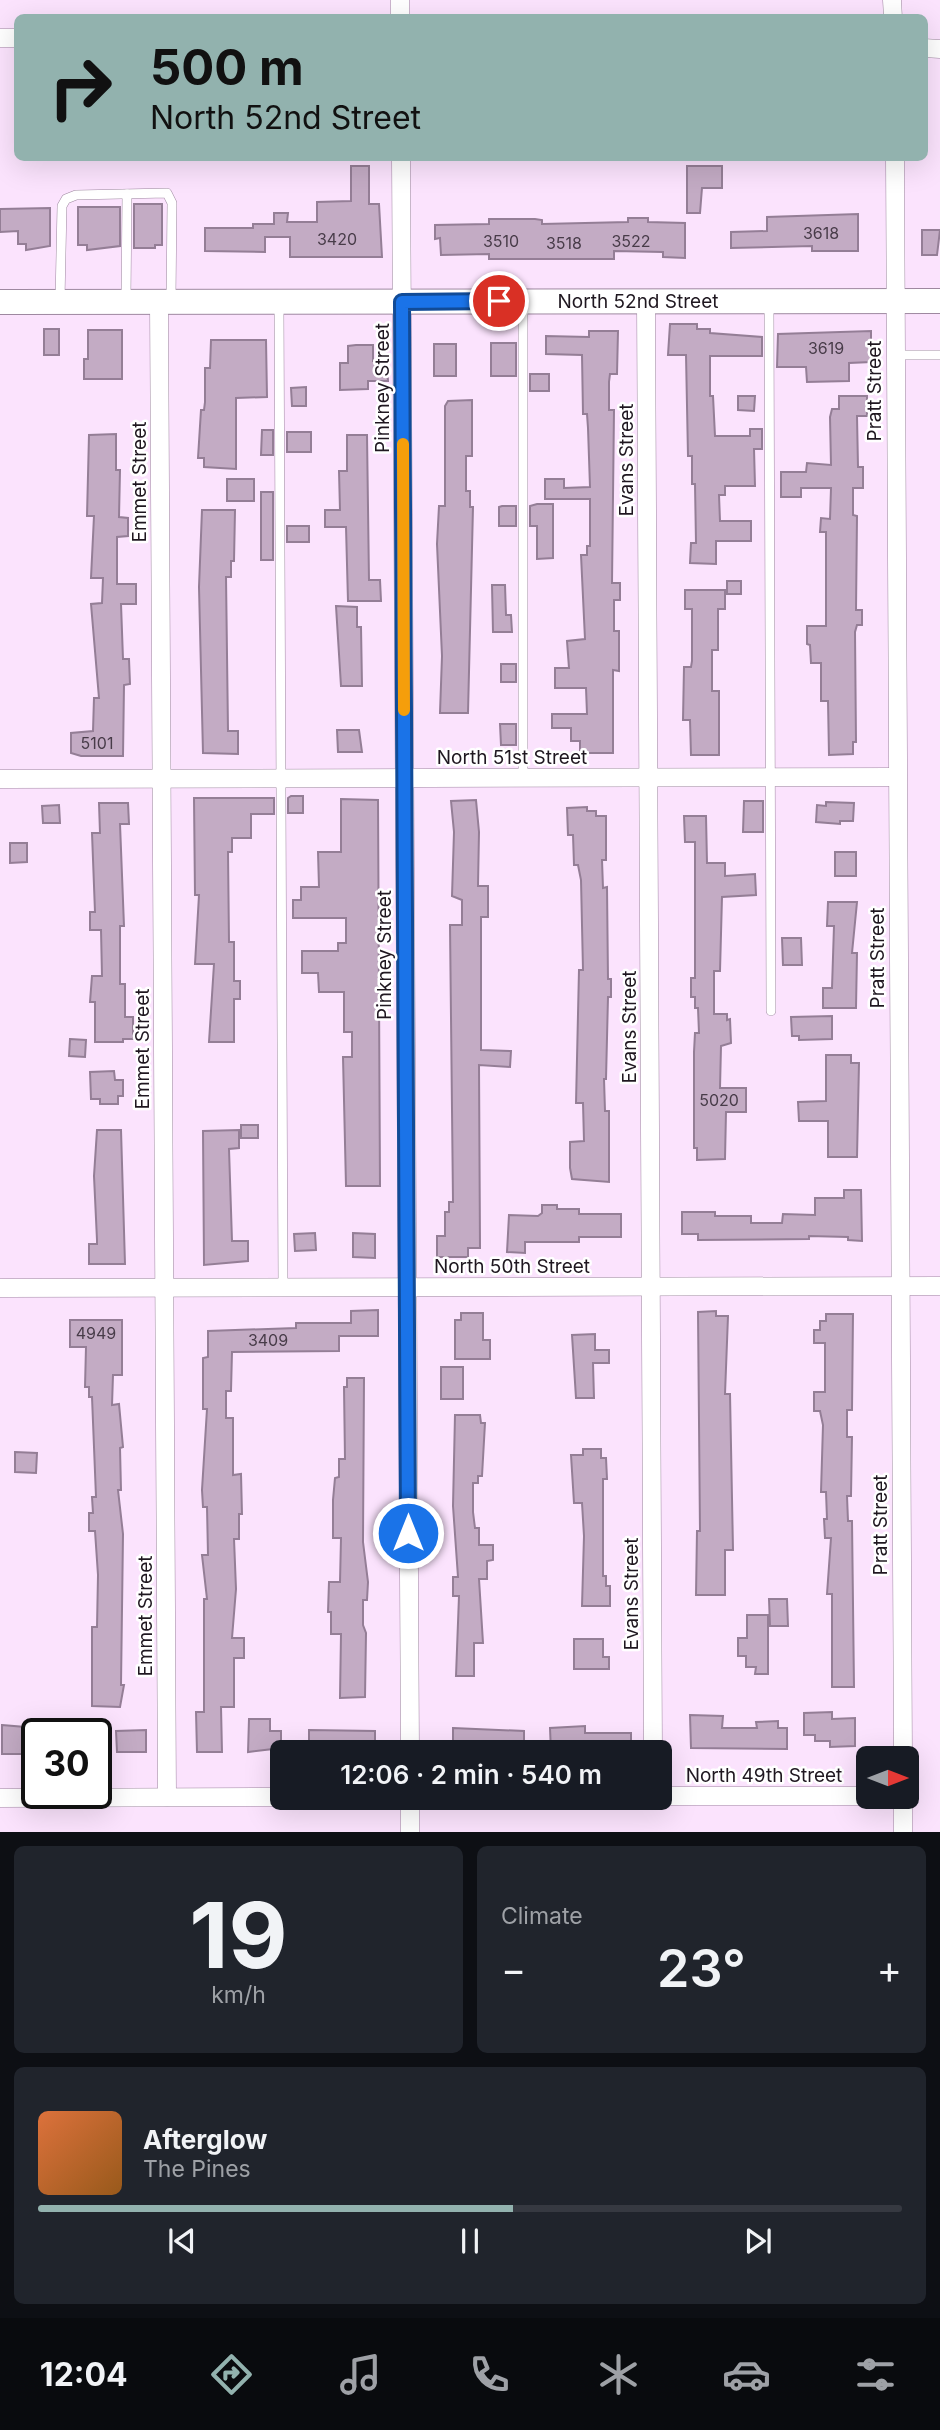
<!DOCTYPE html>
<meta charset="utf-8">
<style>
:root{--surface:#171b24;--page:#20242c;--text:#f1f3f6;--muted:#9ea1a6;--line:#363941;--accent:#92b2ae}
body{margin:0;font-family:Inter,sans-serif;background:var(--page);color:var(--text);height:100vh;display:flex;flex-direction:column;font-size:26px;white-space:nowrap}
*{box-sizing:border-box;margin:0}
p{font-size:23px;color:var(--muted)}
.icon{flex:none;width:38px;height:38px;fill:none;stroke:currentColor;stroke-width:2;stroke-linecap:round;stroke-linejoin:round}
.map{position:relative;height:1832px;overflow:hidden}
.details{display:flex;flex-direction:column;gap:14px;padding:14px;background:#0d0f14;flex:1}
.details>*{flex:none}
.hud{position:absolute;left:14px;top:14px;width:914px;height:147px;border-radius:10px;box-shadow:0 7px 28px #0002;background:#92b2ae;color:#111;overflow:hidden}
.needle{width:46px;rotate:90deg}
.fabs{position:absolute;left:856px;top:1746px;display:grid;gap:14px}
.fabs a{display:grid;place-items:center;width:63px;height:63px;border-radius:10px;background:var(--surface);box-shadow:0 7px 28px #0002;font-size:35px}
.speed{position:absolute;left:21px;top:1718px;display:flex;gap:14px;font-size:35px;font-weight:700;text-align:center}
.speed>*{display:grid;place-content:center;width:91px;height:91px;border-radius:50%;background:var(--surface);box-shadow:0 7px 28px #0002;line-height:1}
.speed .limit{border:4px solid #111;border-radius:10px;background:#fff;color:#111}
.pin{position:absolute;display:grid;place-items:center;width:60px;height:60px;color:#fff;margin:-30px;border:4px solid #fff;border-radius:50%;box-shadow:0 2px 7px #0007}
.me{position:absolute;width:77px;margin:-38px;rotate:0deg;stroke-linejoin:round;filter:drop-shadow(0 0 5px #0008)}
.turn{display:flex;align-items:center;gap:24px;height:147px;padding:0 21px;font-size:32px}
.turn .icon{width:91px;height:91px;stroke-width:2.5}
.turn b{display:block;font-size:49px;line-height:60px}
.big{font-size:52px;font-weight:600;line-height:1.1}
.details .widget{flex:1;display:flex;flex-direction:column;justify-content:center;gap:10px;min-width:0;padding:0 24px;border-radius:10px;background:var(--page)}
.details .dial{align-items:center;gap:0}
.dial b{font-size:91px;line-height:1}
.song{display:flex;align-items:center;gap:21px}
.cover{width:84px;height:84px;border-radius:10px;background:linear-gradient(135deg,hsl(20 70% 55%),hsl(30 70% 35%))}
.played{height:7px;border-radius:4px;background:linear-gradient(90deg,var(--accent) 55%,var(--line) 55%)}
.keys{display:flex;justify-content:space-around;direction:ltr}
.heat{display:flex;justify-content:space-between;align-items:center;font-size:38px;direction:ltr}
.details .tiles{flex:1;display:grid;gap:14px;grid-template-columns:1fr 1fr}
.widget:last-child{grid-column:span 2}
.trip{position:absolute;left:270px;top:1740px;width:402px;height:70px;border-radius:10px;background:var(--surface);box-shadow:0 7px 28px #0002;font-weight:600;line-height:70px;text-align:center}
.tab-bar{display:flex;height:112px;justify-content:space-around;align-items:center;background:#090b0e;color:var(--muted)}
.tab-bar .icon{width:49px;height:49px}
.tab-bar .active{color:var(--accent)}
.tab-bar b{font-size:32px;color:var(--text)}
.map>svg:first-child{display:block}
.building{fill:#c3abc4;stroke:#947e96;stroke-width:2}
.lines{fill:none;stroke-linecap:round;stroke-linejoin:round}
.lane-casing{stroke:#9e88a0;stroke-width:10}
.street-casing{stroke:#9e88a0;stroke-width:19}
.secondary-casing{stroke:#9e88a0;stroke-width:26}
.lane{stroke:#fff;stroke-width:9}
.street{stroke:#fff;stroke-width:18}
.secondary{stroke:#fff;stroke-width:24}
.route-casing{stroke:#114b97;stroke-width:18}
.route{stroke:#1a73e8;stroke-width:12}
.slow{stroke:#f59e0b;stroke-width:12}
.labels{text-anchor:middle;stroke-width:5;stroke-linejoin:round;paint-order:stroke}
.number-label{font-size:16px;fill:#483c49}
.street-label{font-size:19px;fill:#1f1720;stroke:#fff}
</style>
<div class="map">
<svg width="940" height="1832" viewBox="0 0 940 1832">
<rect width="100%" height="100%" fill="#fbe3fd"/>
<g class="building">
<path d="M351 166H369V204H379L382 257H290V237H265V252L205 251V228H253V224H274V213H288L287 222H317V202L351 201Z"/>
<path d="M687 166H722V188H702L700 213H687Z"/>
<path d="M134 204H162V245H155V248H134Z"/>
<path d="M78 207H120V246L87 250V245H78Z"/>
<path d="M50 208V246L26 250V244H18V231L0 232V209Z"/>
<path d="M858 214V251H812V246L731 248V232L767 231V217Z"/>
<path d="M628 218H648V222L685 223V258L663 257V252L614 251V259H489V254L441 255 440 238 435 239V225L489 224V219H535L542 220V224L628 222Z"/>
<path d="M922 230H940L937 255H922Z"/>
<path d="M670 324H697V329H710V333L762 337V356H710V396H713L715 436H750V429H762V449H754L755 486H725V495H719L720 521H751V541H716V564L690 563 691 543H696L695 484H692V456H688L686 355H668Z"/>
<rect x="44" y="329" width="15" height="26"/>
<path d="M88 330H122V379H84V359H88Z"/>
<path d="M589 331H618L617 374H610L609 382V410H614L612 583H620V600H614V631H619V671L613 670V753H580V741H571V728H552V714H587L586 688H555V668H569L567 641 585 639 581 555H587V546H590V499H545V479H564V488L590 487 588 428 587 414H583L582 355 546 354V336L589 337Z"/>
<path d="M871 331V362L849 363V381L807 382 806 367H777L778 334Z"/>
<path d="M211 340H266L267 397 236 398V469L204 467V458H198L201 410H204L205 402V368H210Z"/>
<rect x="491" y="343" width="25" height="33"/>
<rect x="434" y="344" width="22" height="32"/>
<path d="M356 345H373V361H387L388 381H368V389L340 390V363H348V346Z"/>
<rect x="530" y="374" width="19" height="17"/>
<path d="M306 387V406H292L291 388Z"/>
<path d="M738 396H755L754 411 738 410Z"/>
<path d="M839 396H867V416H857L858 467H863V488H853V515L857 516 856 610H862V625H857L855 632 856 742H853V754L829 755 828 701H821V663H811L810 645 807 644V626H826V532H820L821 518 830 519 831 488H801V497H781V472H806L807 463 831 465 830 417 832 409H839Z"/>
<path d="M472 400V456H466V491H470V507H473L468 713H440L442 656 437 544 439 506H445V406L448 401Z"/>
<path d="M262 430H273V455H261Z"/>
<rect x="287" y="432" width="24" height="20"/>
<path d="M116 434V470H120L119 517 128 518V536L117 537V584H136V604H121L123 659H129L130 684 124 685 123 756H81L71 753V733L93 731 94 698H99L91 604 102 603 103 578H91L94 516H87L89 435Z"/>
<path d="M347 435H367L369 580H380L381 601H348L346 527H325V510H340L339 471H347Z"/>
<rect x="227" y="479" width="27" height="22"/>
<rect x="261" y="492" width="12" height="68"/>
<path d="M537 504H553V558L537 559V526H530V506Z"/>
<path d="M502 506H516V526H499V507Z"/>
<path d="M202 510H235L234 561H231V577H226L228 731H238V754L203 753 199 587Z"/>
<rect x="287" y="526" width="22" height="16"/>
<rect x="727" y="581" width="14" height="13"/>
<path d="M492 585H505L506 615H511L512 632H493Z"/>
<path d="M685 590H725V609H718V650H712V691H719V755H691L690 720H683L684 667H691L692 661V609H685Z"/>
<path d="M336 606 357 607V627H361L362 686H341Z"/>
<rect x="501" y="664" width="15" height="18"/>
<path d="M500 724H516V745H501Z"/>
<path d="M337 730H359L362 752H338Z"/>
<path d="M291 796H303V813H288V798Z"/>
<path d="M194 798H274V814H251V838H232V852H228L229 942H234V981H240V999H234V1042H209L214 964H195L199 895H195Z"/>
<path d="M341 799 378 800 380 1186H346L343 1057H352V1032H344V992H319L318 973H302V951H338V943H346V918H293V900H301V887H319L318 852H341Z"/>
<path d="M476 800 479 832 478 886H488V917H481V1050L511 1051 510 1067 479 1065 480 1248H468V1257H437V1236H445V1212H449V1202H453L450 925H462V900L452 896 454 832 451 801Z"/>
<path d="M744 801H763V832H743Z"/>
<path d="M826 802 854 803 853 821H840V824L816 822 817 805 826 806Z"/>
<path d="M99 803H128L129 824H120L124 926H120V984H125V1017H133V1039H123V1042H95V1002H90L92 976H102L101 930H90V912H95L92 833H100Z"/>
<path d="M59 805 60 823H43L42 806Z"/>
<path d="M587 807V811H596V816H606V860H602L603 888 607 887 608 979H611V997H608L606 1079H604L605 1111H609V1182L572 1179 570 1168V1142L584 1141 583 1103H576L579 970H583L581 880 578 865H574L573 835H568L567 808Z"/>
<path d="M684 816H706L707 863H725V876L755 874 756 895 722 897 720 971H714V1014H727V1020L730 1019 731 1043 721 1046 720 1088H746V1112H726L725 1159 697 1160V1148H694V1052L695 1033H699L698 1008H695V997H691V978H695V842H685Z"/>
<path d="M10 843H27V862L10 863Z"/>
<rect x="835" y="852" width="21" height="24"/>
<path d="M828 902H857L852 953H857L856 1008H823V988H832L834 926H827Z"/>
<path d="M782 938H801L802 965H783Z"/>
<path d="M832 1016V1039L799 1040V1036H792L791 1017Z"/>
<path d="M70 1039 86 1040 85 1057 69 1056Z"/>
<path d="M826 1055H851V1063H859L857 1157H828V1121H799L798 1102 826 1101Z"/>
<path d="M114 1071 115 1080H123V1096H118V1104H100V1099H91L90 1072Z"/>
<rect x="241" y="1125" width="17" height="13"/>
<path d="M97 1130H121L125 1264H89V1244H97V1240L94 1176Z"/>
<path d="M239 1130V1148L229 1149 232 1241H248V1261L204 1265 203 1131Z"/>
<path d="M844 1190H861L862 1241 848 1240V1237L809 1236V1239L698 1240V1234H682V1212H715V1216H751V1223H782L783 1214 815 1215V1198H844Z"/>
<path d="M542 1205H557V1209H579V1214H621V1237H579V1242H525V1253L507 1252 509 1215 538 1216 542 1213Z"/>
<path d="M315 1233 316 1250 295 1251 294 1234Z"/>
<path d="M353 1233 375 1234V1258L353 1257Z"/>
<path d="M378 1310V1336H339V1351L232 1352 231 1391H226V1418H233V1475L241 1474 242 1514H239V1539H234L236 1589 232 1638H244V1658H234V1707H221L222 1752H197L196 1712H204V1599H207L202 1555H208L207 1507H203L202 1490 207 1409H203V1358L208 1357V1331L296 1328V1323H351V1311Z"/>
<path d="M716 1311V1316H728L725 1394H730L733 1550H725V1595H696L697 1531H700L698 1312Z"/>
<path d="M461 1313H483V1340H490V1359H455V1320H461Z"/>
<path d="M826 1314H853L852 1410H847V1437H852L851 1496H847L848 1521H852L854 1687H832V1594H827L831 1538H825L824 1519H827L826 1492H821L823 1425 820 1411H814V1392H825V1343H814V1330H820V1321H826Z"/>
<path d="M70 1320H122V1375H113L112 1405 119 1404 123 1447 120 1448 121 1490H118L123 1534 121 1685H124L120 1707 92 1706V1627H97L98 1575 95 1531H89V1513H93L92 1497H96L92 1397H89V1387H85L86 1347H70Z"/>
<path d="M595 1334V1350H609V1363H593L594 1398H576L572 1335Z"/>
<rect x="441" y="1367" width="22" height="32"/>
<path d="M347 1378H364L363 1542 368 1582 367 1600H363V1625L366 1633 365 1697 340 1698 341 1634H331V1612H328L329 1582H340L341 1538H333V1500L335 1478 339 1477V1459H345L344 1387H347Z"/>
<path d="M455 1415H480L481 1423H485L482 1476H478V1483H473V1512L475 1528H479V1545H493V1560L487 1561V1579H479L483 1643H474V1676H456L459 1596H453V1577H458L453 1506Z"/>
<path d="M583 1449H601V1458H606L607 1479H603V1576H606V1586H610V1606H582L584 1536 582 1503H574L571 1455H583Z"/>
<path d="M15 1452 37 1453 36 1473 15 1472Z"/>
<path d="M769 1599H787L788 1626H770Z"/>
<path d="M747 1615H768V1674H755L756 1667H746V1656H738V1638H747Z"/>
<path d="M574 1639H603V1657H609V1669H574Z"/>
<path d="M832 1712V1719L855 1718V1746L830 1747V1741H815V1735H804V1713Z"/>
<path d="M690 1715 723 1716 722 1728H757L756 1722 778 1721V1728H787V1749L691 1748Z"/>
<path d="M249 1719H270V1731H281V1748L248 1752Z"/>
<path d="M2 1725 37 1728V1748H30V1754H2Z"/>
<path d="M585 1726V1733H631V1752L606 1751V1745L567 1747V1751L551 1752 550 1728Z"/>
<path d="M453 1728 524 1731V1746H515V1752L453 1751Z"/>
<path d="M146 1730V1752H117L116 1731Z"/>
<path d="M309 1730 375 1731V1749L309 1748Z"/>
</g>
<g class="lines">
<g class="lane-casing">
<g id="lane">
<path d="M60 300 62 206 66 199 76 195 167 193 172 203 171 300"/>
<path d="M126 301 127 194"/>
<path d="M769 302 771 1011"/>
<path d="M279 303 283 1288"/>
<path d="M523 303V778"/>
<path d="M895 355H940"/>
</g>
</g>
<g class="street-casing">
<g id="street">
<path d="M400 0V18"/>
<path d="M892 0 893 18"/>
<path d="M0 38H18"/>
<path d="M924 48 940 49"/>
<path d="M401 158 410 1752"/>
<path d="M895 158 903 1759"/>
<path d="M646 301 653 1752"/>
<path d="M159 302 167 1797"/>
<path d="M0 779 897 777"/>
<path d="M0 1288 940 1286"/>
<path d="M660 1796H868"/>
<path d="M410 1797V1832"/>
<path d="M903 1797V1832"/>
<path d="M0 1798 282 1797"/>
</g>
</g>
<g class="secondary-casing">
<path id="secondary" d="M0 302 940 301"/>
</g>
<use href="#lane" class="lane"/>
<use href="#street" class="street"/>
<use href="#secondary" class="secondary"/>
</g>
<g class="lines">
<g class="route-casing">
<path id="route" d="M408 1533 402 302 499 301"/>
</g>
<use href="#route" class="route"/>
<path class="slow" d="M403 444 404 710"/>
</g>
<g class="labels">
<g class="number-label">
<text x="821" y="239">3618</text>
<text x="337" y="245">3420</text>
<text x="501" y="247">3510</text>
<text x="631" y="247">3522</text>
<text x="564" y="249">3518</text>
<text x="826" y="354">3619</text>
<text x="97" y="749">5101</text>
<text x="719" y="1106">5020</text>
<text x="96" y="1339">4949</text>
<text x="268" y="1346">3409</text>
</g>
<g class="street-label">
<text x="638" y="308">North 52nd Street</text>
<text transform="translate(382 388) rotate(-90)" y="7">Pinkney Street</text>
<text transform="translate(874 391) rotate(-90)" y="7">Pratt Street</text>
<text transform="translate(626 460) rotate(-90)" y="7">Evans Street</text>
<text transform="translate(139 482) rotate(-90)" y="7">Emmet Street</text>
<text x="512" y="764">North 51st Street</text>
<text transform="translate(384 955) rotate(-90)" y="7">Pinkney Street</text>
<text transform="translate(877 958) rotate(-90)" y="7">Pratt Street</text>
<text transform="translate(629 1027) rotate(-90)" y="7">Evans Street</text>
<text transform="translate(142 1049) rotate(-90)" y="7">Emmet Street</text>
<text x="512" y="1273">North 50th Street</text>
<text transform="translate(880 1525) rotate(-90)" y="7">Pratt Street</text>
<text transform="translate(631 1594) rotate(-90)" y="7">Evans Street</text>
<text transform="translate(145 1616) rotate(-90)" y="7">Emmet Street</text>
<text x="764" y="1782">North 49th Street</text>
</g>
</g>
</svg>
<div class="fabs">
<a><svg class="needle" viewBox="-14 -14 28 28"><path d="M0-13l5 13h-10z" fill="#e53935"/><path d="M0 13l5-13h-10z" fill="#9ea1a6"/></svg></a>
</div>
<div class="speed"><div class="limit">30</div></div>
<div class="pin" style="left:499px;top:301px;background:#d93025"><svg class="icon" aria-label="arrive" viewBox="0 0 24 24"><path d="M6 21V4h12l-3 4 3 4H6"/></svg></div>
<svg class="me" style="left:408px;top:1533px" viewBox="-20 -20 40 40"><circle r="17" fill="#1a73e8" stroke="#fff" stroke-width="3"/><path d="M0-11L8 9 0 5-8 9z" fill="#fff"/></svg>
<div class="trip">12:06 · 2 min · 540 m</div>
<div class="hud">
<div class="turn"><svg class="icon" aria-label="right" viewBox="0 0 24 24"><path d="M7 20v-9h11M14 6l5 5-5 5"/></svg><div><b>500 m</b>North 52nd Street</div></div>
</div>
</div>
<section class="details">
<div class="tiles">
<div class="widget dial"><b>19</b><p>km/h</p></div>
<div class="widget"><p>Climate</p>
<div class="heat"><a>−</a><b class="big">23°</b><a>+</a></div>
</div>
<div class="widget">
<div class="song"><i class="cover"></i><div><b>Afterglow</b><p>The Pines</p></div></div>
<div class="played"></div>
<div class="keys"><svg class="icon" aria-label="previous" viewBox="0 0 24 24"><path d="M18 5L8 12l10 7zM5 5v14"/></svg><svg class="icon" aria-label="pause" viewBox="0 0 24 24"><path d="M8 5v14M16 5v14"/></svg><svg class="icon" aria-label="next" viewBox="0 0 24 24"><path d="M6 5l10 7-10 7zM19 5v14"/></svg></div>
</div>
</div>
</section>
<nav class="tab-bar">
<b>12:04</b>
<svg class="icon active" aria-label="directions" viewBox="0 0 24 24"><path d="M12 3l9 9-9 9-9-9zM9 14v-3h6M13 9l2 2-2 2"/></svg>
<svg class="icon" aria-label="music" viewBox="0 0 24 24"><path d="M9 18V5l10-2v13"/><circle cx="6" cy="18" r="3"/><circle cx="16" cy="16" r="3"/></svg>
<svg class="icon" aria-label="phone" viewBox="0 0 24 24"><path d="M5 4h4l2 5-3 2q2 4 5 5l2-3 5 2v4C11 20 4 13 5 4z"/></svg>
<svg class="icon" aria-label="climate" viewBox="0 0 24 24"><path d="M12 3v18M4 7l16 10M4 17L20 7"/></svg>
<svg class="icon" aria-label="car" viewBox="0 0 24 24"><path d="M5 17H2v-5l4-1 3-4h7l3 4 3 1v5h-3M9 17h6M6 11h13"/><circle cx="7" cy="17" r="2"/><circle cx="17" cy="17" r="2"/></svg>
<svg class="icon" aria-label="filters" viewBox="0 0 24 24"><path d="M4 7h16M4 17h16"/><circle cx="9" cy="7" r="2"/><circle cx="15" cy="17" r="2"/></svg>
</nav>
